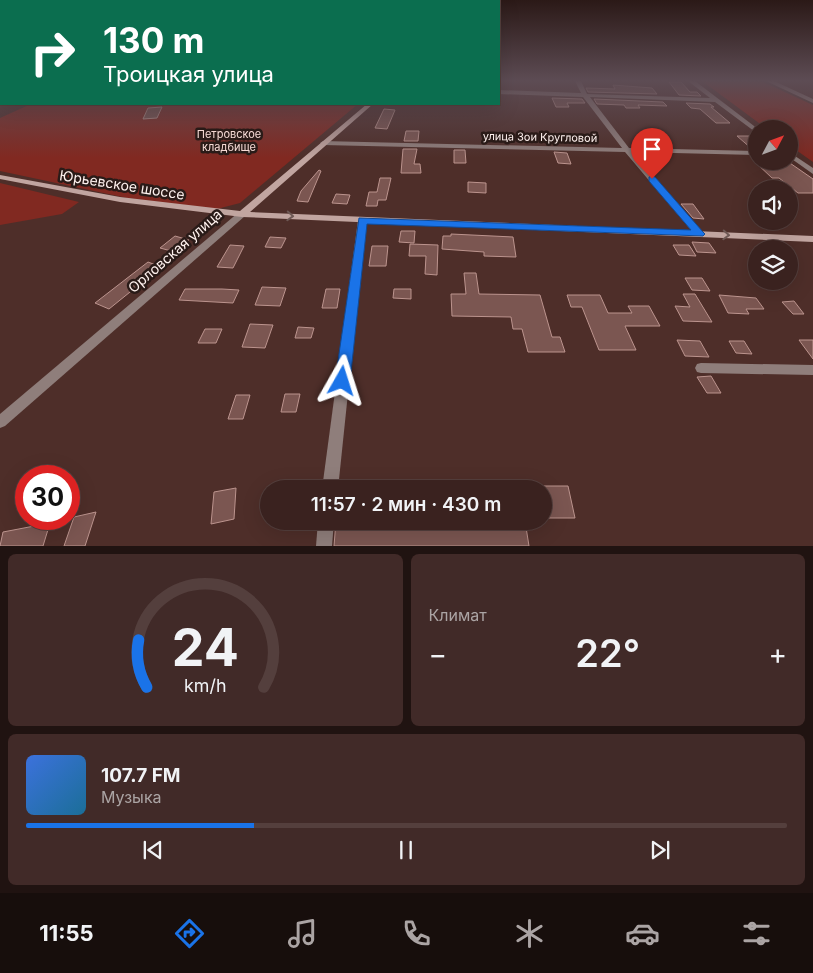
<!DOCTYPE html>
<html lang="ru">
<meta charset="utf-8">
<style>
:root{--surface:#3a221f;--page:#412a28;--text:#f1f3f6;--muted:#aba4a4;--line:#543f3d;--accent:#1a73e8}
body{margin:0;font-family:Inter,sans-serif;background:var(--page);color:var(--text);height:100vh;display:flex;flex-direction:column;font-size:19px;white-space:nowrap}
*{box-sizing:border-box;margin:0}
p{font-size:16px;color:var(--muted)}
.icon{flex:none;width:28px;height:28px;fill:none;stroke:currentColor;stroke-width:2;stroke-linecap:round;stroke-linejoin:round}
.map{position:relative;height:546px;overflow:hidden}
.drawer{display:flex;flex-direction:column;gap:8px;padding:8px;background:#201311;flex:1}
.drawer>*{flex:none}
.hud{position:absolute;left:0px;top:0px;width:500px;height:105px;box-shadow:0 5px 20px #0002,0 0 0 1px var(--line);background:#0b6e4f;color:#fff;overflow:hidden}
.needle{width:32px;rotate:49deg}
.fabs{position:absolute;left:748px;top:120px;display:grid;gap:10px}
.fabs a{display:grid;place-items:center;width:50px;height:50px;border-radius:50%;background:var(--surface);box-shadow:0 5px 20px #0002,0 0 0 1px var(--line);font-size:25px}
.speed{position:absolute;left:15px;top:465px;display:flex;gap:10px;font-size:25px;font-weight:700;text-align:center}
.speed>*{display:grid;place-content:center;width:65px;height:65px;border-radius:50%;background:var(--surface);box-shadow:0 5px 20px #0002,0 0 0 1px var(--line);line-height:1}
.speed .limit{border:8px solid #d22;background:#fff;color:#111}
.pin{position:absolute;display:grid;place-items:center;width:42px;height:42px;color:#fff;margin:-51px -21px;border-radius:50% 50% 50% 0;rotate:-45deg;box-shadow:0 0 5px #0007}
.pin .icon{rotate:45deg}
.me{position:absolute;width:55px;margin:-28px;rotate:6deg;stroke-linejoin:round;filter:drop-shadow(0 0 4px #0008)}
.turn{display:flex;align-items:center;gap:18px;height:105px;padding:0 20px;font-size:22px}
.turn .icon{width:65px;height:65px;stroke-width:2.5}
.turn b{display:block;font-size:35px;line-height:42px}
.big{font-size:38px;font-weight:600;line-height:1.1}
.drawer .tile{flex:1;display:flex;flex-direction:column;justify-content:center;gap:8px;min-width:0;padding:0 18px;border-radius:8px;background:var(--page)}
.drawer .dial{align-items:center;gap:0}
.dial svg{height:130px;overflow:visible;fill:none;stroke:var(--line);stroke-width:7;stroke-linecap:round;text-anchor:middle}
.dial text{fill:var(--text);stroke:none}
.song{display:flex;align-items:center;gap:15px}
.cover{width:60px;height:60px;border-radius:8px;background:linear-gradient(135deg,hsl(220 70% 55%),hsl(200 70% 35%))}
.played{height:5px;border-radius:2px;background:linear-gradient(90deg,var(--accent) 30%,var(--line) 30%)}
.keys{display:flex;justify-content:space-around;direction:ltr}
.heat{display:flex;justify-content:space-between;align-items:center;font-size:28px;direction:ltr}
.drawer .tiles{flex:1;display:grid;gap:8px;grid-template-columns:1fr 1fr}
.tile:last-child{grid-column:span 2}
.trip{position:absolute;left:260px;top:480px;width:292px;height:50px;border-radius:25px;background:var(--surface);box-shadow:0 5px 20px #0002,0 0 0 1px var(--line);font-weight:600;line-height:50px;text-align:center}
.tab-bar{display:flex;height:80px;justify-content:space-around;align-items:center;background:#170e0c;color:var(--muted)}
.tab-bar .icon{width:35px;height:35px}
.tab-bar .current{color:var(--accent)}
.tab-bar b{font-size:22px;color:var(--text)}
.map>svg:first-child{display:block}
.green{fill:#812921}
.building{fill:#7b5651;stroke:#bc948e}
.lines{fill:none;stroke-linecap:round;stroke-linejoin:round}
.street{fill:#8f7e7b;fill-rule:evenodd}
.secondary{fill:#c1a5a0;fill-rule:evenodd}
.oneway{stroke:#6e5955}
.route{fill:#1a73e8;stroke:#114b97}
.labels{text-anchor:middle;stroke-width:5;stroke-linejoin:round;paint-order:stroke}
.far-park-label{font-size:11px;fill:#f7dbd6;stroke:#2a1b18}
.far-street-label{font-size:11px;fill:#fff2ef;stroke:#2a1b18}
.street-label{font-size:14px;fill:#fff2ef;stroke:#2a1b18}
</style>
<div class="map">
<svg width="813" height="546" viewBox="0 0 813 546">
<rect width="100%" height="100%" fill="#4e2e29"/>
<g class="green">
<path d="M702 81H761L813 105V162L789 145V129H767Z"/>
<path d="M31 104H358L240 203 217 209 127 198 0 171V118Z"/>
<path d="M0 183 79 202 62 214 0 225Z"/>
</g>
<g class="building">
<path d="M669 82H681L690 92H697L701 96 679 95Z"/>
<path d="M613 85 652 88 657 94 588 92 586 88 615 89Z"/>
<path d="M552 98 582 99 585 103H567L569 107H556Z"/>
<path d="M594 99 663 102 667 106 638 105 640 108H626L624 105 597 104Z"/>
<path d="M686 103 710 104 714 107H711L730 123H716L700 109 691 108Z"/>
<path d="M162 107 157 118 143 119 148 108Z"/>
<path d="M384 109 395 110 387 129 375 128Z"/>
<path d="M406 131H419L418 141H404Z"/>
<path d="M737 136H753L756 139V149H752Z"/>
<path d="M403 149H417L414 164H420L421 173H401Z"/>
<path d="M454 150H465L466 163H454Z"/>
<path d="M554 152 567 153 571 164 558 163Z"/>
<path d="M754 161H787L813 179V193H798L779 178H772Z"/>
<path d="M319 170 321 171 308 202 297 201 301 191Z"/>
<path d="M380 178H391L386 200H378L377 206H366L369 192H377Z"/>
<path d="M468 182 486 183V193L468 192Z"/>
<path d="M336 194 350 195 347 204 332 203Z"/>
<path d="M681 204H693L704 219 693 218Z"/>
<path d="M401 231H415L414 243 399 242Z"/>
<path d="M451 234 513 237 516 257 484 256V252L442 249 443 236H451Z"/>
<path d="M175 236 189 240 175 252 160 248Z"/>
<path d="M270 237 286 238 281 248 265 247Z"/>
<path d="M692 242 709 243 716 253 697 252Z"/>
<path d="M410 244 438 245 437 275 425 274 426 256H409Z"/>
<path d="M230 245 244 246 233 268 217 267Z"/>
<path d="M673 245H689L696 256 679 255Z"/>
<path d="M372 246H388L386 266H369Z"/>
<path d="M148 262 161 267 109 309 95 303Z"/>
<path d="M464 273H476L479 294 540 295 552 337H560L565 352H528L522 329H513L511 317 452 316 451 294H466Z"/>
<path d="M685 278H702L710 291 692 290Z"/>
<path d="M262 287 286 288 280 306 255 305Z"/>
<path d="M185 289H222L239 290 233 303 179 300Z"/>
<path d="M326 289H340L337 308H322Z"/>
<path d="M394 289H411V299L393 298Z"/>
<path d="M683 294H695L712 322 683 321 675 306 690 307Z"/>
<path d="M567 295H600L608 313H632L628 306H649L660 326H625L636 350H599L582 307H571Z"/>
<path d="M719 295 756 298 764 309H746L749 314 728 313Z"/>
<path d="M794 301 804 314H793L782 302Z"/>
<path d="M250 324 273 325 265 348 242 347Z"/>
<path d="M298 327 314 328 311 338H295Z"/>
<path d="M205 329H222L216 343H198Z"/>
<path d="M677 340 700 341 709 357 685 356Z"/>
<path d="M799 340H813V359Z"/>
<path d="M729 341H744L752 354 736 353Z"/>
<path d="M711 376 721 393H707L697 377Z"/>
<path d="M285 394H300L296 412H281Z"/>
<path d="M236 395H250L243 419H228Z"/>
<path d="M544 486H568L575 518H544Z"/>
<path d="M236 488 234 519 211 524 214 492Z"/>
<path d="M96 512 85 546H64L74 517Z"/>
<path d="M336 521H525L529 546H334Z"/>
<path d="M50 523 43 546H0L3 532Z"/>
</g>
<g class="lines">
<g class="street">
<path d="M575 81H581L587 94 710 98 688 81H695L758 129H756V132L754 131 715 102 590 97 629 148 756 151V155L633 152 702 232 704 234 702 236H696L625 152 323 145 320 143 323 141 622 148 583 97 499 94V90L581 93Z"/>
<path d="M766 81H774L813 99V103Z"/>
<path d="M789 152 813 168V174L789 157Z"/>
<path d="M242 211 246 214 245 216 5 426 0 428V414L239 212Z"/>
<path d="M362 217 366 220 338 489H322L358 220Z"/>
<path d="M701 363 813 365V375L701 373 697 372 695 368 697 364Z"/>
<path d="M318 521H334L332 546H316Z"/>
</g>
<path class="secondary" d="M367 104H373L250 212 813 236V242L242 217 120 202 0 179V175L120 197 240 211Z"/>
</g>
<defs><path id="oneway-chevron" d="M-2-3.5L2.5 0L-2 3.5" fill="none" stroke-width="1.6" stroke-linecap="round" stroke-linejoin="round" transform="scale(1.25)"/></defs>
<g class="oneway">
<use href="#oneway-chevron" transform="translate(290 216) rotate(3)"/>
<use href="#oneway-chevron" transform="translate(726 235) rotate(3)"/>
</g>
<linearGradient id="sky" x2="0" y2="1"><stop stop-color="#2b1917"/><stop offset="0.51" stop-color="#5d4c54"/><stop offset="1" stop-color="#5d4c54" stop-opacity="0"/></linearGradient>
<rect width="813" height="158" fill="url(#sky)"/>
<path class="route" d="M652 176 655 177 703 232 705 234 703 236 367 224 350 381 347 386 342 387 337 386 335 381 359 218 691 230 649 181V177Z"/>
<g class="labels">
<g class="far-park-label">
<text x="229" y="138">Петровское<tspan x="229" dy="13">кладбище</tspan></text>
</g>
<g class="far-street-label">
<text transform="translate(540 137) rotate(1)" y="4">улица Зои Кругловой</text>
</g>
<g class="street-label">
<text transform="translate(122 185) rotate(9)" y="5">Юрьевское шоссе</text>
<text transform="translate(175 251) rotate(-41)" y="5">Орловская улица</text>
</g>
</g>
</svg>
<div class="fabs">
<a><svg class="needle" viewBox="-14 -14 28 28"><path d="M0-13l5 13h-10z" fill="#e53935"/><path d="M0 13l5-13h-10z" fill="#aba4a4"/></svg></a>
<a><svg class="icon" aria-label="sound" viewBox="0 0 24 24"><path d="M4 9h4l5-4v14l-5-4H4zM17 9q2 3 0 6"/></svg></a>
<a><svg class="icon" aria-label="layers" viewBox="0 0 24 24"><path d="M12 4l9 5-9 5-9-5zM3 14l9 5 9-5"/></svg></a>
</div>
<div class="speed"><div class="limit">30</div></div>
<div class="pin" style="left:652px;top:179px;background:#d93025"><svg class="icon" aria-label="arrive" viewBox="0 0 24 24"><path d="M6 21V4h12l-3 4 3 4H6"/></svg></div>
<svg class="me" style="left:342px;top:381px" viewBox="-20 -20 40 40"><path d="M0-17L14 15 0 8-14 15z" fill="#1a73e8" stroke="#fff" stroke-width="4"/></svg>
<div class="trip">11:57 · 2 мин · 430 m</div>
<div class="hud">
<div class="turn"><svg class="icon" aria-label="right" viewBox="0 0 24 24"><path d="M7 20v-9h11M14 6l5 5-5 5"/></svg><div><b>130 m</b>Троицкая улица</div></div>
</div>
</div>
<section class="drawer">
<div class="tiles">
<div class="tile dial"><svg viewBox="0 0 100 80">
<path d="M14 69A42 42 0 1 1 86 69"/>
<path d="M14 69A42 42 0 0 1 9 40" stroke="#1a73e8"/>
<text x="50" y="56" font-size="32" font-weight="700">24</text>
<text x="50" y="72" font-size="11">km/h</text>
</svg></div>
<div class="tile"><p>Климат</p>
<div class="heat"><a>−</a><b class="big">22°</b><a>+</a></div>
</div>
<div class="tile">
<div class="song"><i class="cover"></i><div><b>107.7 FM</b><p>Музыка</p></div></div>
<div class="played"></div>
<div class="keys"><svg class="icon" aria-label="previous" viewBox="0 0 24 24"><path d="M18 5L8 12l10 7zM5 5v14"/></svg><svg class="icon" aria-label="pause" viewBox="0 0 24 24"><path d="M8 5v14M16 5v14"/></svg><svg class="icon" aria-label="next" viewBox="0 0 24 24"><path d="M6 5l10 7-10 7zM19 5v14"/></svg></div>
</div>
</div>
</section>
<nav class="tab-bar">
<b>11:55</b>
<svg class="icon current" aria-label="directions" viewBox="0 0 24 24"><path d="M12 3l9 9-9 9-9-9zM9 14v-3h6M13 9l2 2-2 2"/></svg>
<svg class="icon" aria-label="music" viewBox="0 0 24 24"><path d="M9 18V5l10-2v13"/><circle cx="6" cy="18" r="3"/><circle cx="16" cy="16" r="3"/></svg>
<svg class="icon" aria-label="phone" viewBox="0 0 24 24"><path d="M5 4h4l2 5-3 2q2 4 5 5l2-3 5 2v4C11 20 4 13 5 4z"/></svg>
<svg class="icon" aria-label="climate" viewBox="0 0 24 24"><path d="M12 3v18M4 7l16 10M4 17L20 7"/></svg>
<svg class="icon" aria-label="car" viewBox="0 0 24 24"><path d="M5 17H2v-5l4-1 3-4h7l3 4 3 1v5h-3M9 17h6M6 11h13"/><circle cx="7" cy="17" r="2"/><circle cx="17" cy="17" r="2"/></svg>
<svg class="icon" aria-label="filters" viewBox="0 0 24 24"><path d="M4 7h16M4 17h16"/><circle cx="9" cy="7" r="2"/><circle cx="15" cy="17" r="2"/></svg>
</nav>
